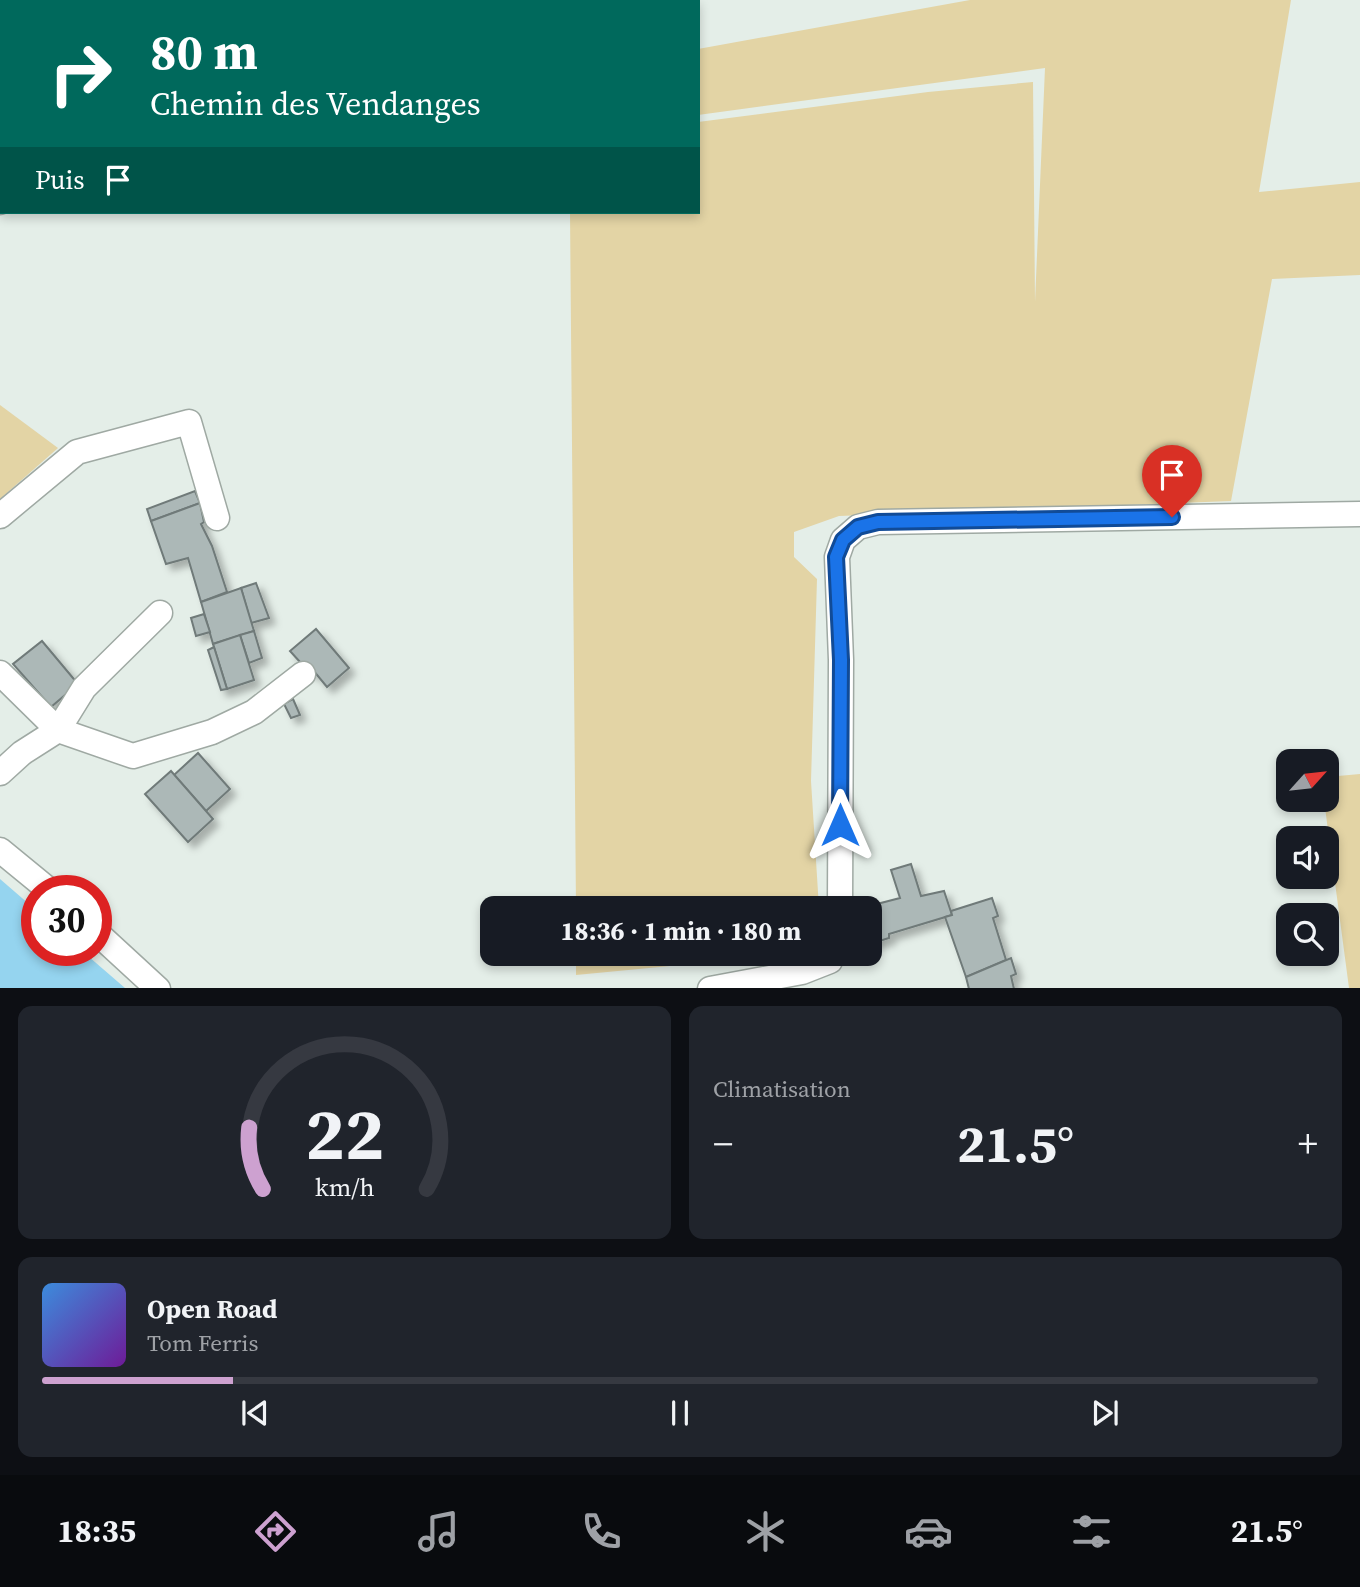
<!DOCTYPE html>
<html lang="fr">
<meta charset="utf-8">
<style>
:root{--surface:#171b24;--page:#20242c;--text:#f1f3f6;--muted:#9ea1a6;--line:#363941;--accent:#cda1d0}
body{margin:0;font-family:"Source Serif 4",serif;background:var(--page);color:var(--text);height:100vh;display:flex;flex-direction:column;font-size:26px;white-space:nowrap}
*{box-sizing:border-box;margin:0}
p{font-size:23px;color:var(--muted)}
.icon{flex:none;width:38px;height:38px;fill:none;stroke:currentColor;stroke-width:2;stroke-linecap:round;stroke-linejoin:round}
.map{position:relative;height:988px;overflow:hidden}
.sheet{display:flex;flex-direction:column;gap:18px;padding:18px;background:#0d0f14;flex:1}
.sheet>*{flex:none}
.top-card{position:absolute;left:0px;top:0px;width:700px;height:214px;box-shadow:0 4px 10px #0003;background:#00695c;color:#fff;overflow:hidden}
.needle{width:46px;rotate:63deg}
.fabs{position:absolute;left:1276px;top:749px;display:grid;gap:14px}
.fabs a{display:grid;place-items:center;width:63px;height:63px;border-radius:14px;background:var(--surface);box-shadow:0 4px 10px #0003;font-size:35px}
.speed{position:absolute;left:21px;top:875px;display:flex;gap:14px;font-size:35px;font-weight:700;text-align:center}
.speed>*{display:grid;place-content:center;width:91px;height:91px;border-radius:50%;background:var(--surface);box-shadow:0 4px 10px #0003;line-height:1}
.speed .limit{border:10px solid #d22;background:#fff;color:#111}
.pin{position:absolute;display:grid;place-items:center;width:60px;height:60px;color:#fff;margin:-72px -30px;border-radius:50% 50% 50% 0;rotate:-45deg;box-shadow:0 0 7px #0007}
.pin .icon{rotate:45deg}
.me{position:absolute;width:77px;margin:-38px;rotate:0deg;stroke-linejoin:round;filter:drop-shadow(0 0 5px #0008)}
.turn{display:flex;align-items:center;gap:24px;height:147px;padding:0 35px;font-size:32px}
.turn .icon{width:91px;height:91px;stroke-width:2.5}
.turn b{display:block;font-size:49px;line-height:60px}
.then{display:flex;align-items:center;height:66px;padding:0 35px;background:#0003;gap:14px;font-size:26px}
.big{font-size:52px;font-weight:700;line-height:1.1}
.sheet .card{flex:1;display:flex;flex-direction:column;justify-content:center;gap:10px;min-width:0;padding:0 24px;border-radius:14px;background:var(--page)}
.sheet .dial{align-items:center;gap:0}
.dial svg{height:182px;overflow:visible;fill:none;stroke:var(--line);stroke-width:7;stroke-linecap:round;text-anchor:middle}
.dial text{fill:var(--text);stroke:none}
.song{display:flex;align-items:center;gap:21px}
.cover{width:84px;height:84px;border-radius:10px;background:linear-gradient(135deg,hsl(210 70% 55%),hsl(280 70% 35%))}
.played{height:7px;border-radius:4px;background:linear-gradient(90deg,var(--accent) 15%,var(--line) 15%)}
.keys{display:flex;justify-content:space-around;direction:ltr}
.heat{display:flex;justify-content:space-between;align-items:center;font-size:38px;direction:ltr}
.sheet .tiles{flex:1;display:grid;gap:18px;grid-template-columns:1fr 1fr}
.card:last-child{grid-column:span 2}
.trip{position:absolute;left:480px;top:896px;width:402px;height:70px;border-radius:14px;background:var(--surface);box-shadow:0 4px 10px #0003;font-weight:700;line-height:70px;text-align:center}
.menu{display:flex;height:112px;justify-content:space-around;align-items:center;background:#090b0e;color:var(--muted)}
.menu .icon{width:49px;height:49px}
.menu .on{color:var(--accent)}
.menu b{font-size:32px;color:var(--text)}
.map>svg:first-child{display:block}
.green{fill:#e3d4a5}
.water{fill:#95d4ef}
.building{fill:#acb8b7;stroke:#6f7a79;stroke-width:2;filter:url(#shadow)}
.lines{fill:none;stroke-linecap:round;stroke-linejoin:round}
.minor-casing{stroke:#9fa9a3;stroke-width:27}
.minor{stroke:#fff;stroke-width:24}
.route-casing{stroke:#114b97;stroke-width:18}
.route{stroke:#1a73e8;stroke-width:12}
</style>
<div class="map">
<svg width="1360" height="989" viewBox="0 0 1360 989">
<defs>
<filter id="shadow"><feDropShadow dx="6" dy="6" stdDeviation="3.5" flood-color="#0004"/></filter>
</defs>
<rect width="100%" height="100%" fill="#e4eee8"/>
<g class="green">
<path d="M328 0H552V2H330Z"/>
<path d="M970 0H1291L1259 192 1360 182V275L1272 279 1231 501 839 516 794 532V557L817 579 811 781 819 908H576L570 212H698V122L928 92 1033 82 1035 302 1045 68 698 115V49Z"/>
<path d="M0 405 58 448 0 499Z"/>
<path d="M1360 774V988H1349L1324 800H1326L1327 777Z"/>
<path d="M576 954H794L576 975Z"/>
</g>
<path class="water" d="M0 879 37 911V950H81L125 988H0Z"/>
<g class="building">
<path d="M195 491 200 503 151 521 147 509Z"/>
<path d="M200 503 204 522 201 524 212 546 227 592 201 602 188 558 166 564 151 521Z"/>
<path d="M256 583 269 618 251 623 241 588Z"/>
<path d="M241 588 254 631 213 644 201 602Z"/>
<path d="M204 614 210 632 196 636 191 618Z"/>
<path d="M316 629 349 668 327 687 313 670 310 673 290 651Z"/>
<path d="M254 631 262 658 249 663 240 635Z"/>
<path d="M240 635 254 680 227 689 213 644Z"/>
<path d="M42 641 78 684 51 707 13 664Z"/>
<path d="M214 647 227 689 221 690 208 650Z"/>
<path d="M293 699 300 715 291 718 284 704Z"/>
<path d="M198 753 230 789 206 811 174 775Z"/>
<path d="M171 771 213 819 188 842 145 794Z"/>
<path d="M911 864 921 896 944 891 952 915 889 934V938L870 944V914L875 913 873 905 900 898 891 870Z"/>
<path d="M992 898 998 916 993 918 1006 960 966 977 945 917 952 915 951 911Z"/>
<path d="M1011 958 1016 974 1011 976 1014 989H969L966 977Z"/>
</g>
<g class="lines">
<g class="minor-casing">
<g id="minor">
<path d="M0 202 2 201"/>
<path d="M0 516 77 452 189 422 217 518"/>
<path d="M0 673 58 730 84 688 160 613"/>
<path d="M0 773 22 753 58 730 133 756 212 732 254 712 303 674"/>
<path d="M0 850 50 891"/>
<path d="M840 908 841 660 837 557 843 540 858 527 878 522 1360 514"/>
<path d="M96 932 158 989"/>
<path d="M710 989 802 972 830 961 833 954"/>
</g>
</g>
<use href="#minor" class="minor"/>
</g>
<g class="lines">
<g class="route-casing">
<path id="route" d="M840 825 841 660 836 557 843 540 858 527 878 522 1172 517"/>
</g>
<use href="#route" class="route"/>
</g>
</svg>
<div class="fabs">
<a><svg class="needle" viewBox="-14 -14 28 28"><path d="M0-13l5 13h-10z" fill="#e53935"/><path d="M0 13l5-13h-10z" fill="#9ea1a6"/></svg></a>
<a><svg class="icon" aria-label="sound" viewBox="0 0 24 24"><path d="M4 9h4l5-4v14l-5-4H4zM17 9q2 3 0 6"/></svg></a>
<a><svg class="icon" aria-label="search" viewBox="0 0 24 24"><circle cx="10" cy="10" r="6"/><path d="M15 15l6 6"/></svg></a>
</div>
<div class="speed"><div class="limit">30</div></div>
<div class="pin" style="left:1172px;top:517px;background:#d93025"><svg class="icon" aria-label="arrive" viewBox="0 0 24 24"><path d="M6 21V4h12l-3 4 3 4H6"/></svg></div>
<svg class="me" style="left:840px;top:825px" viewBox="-20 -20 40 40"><path d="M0-17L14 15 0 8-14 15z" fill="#1a73e8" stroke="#fff" stroke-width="4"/></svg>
<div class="trip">18:36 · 1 min · 180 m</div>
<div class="top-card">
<div class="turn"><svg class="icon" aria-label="right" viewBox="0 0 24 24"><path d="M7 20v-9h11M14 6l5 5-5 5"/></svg><div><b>80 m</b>Chemin des Vendanges</div></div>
<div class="then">Puis<svg class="icon" aria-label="arrive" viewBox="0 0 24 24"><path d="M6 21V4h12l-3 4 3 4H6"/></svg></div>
</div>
</div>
<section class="sheet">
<div class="tiles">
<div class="card dial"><svg viewBox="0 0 100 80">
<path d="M14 69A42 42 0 1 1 86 69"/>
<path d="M14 69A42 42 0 0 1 8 42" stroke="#cda1d0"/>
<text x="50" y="56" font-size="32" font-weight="700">22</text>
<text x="50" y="72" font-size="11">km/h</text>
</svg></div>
<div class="card"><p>Climatisation</p>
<div class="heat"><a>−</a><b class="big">21.5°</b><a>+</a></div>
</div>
<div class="card">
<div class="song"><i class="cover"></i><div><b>Open Road</b><p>Tom Ferris</p></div></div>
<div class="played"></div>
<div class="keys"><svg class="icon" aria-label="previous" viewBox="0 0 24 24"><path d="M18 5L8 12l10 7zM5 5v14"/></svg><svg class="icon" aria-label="pause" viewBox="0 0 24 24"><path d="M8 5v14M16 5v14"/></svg><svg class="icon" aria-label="next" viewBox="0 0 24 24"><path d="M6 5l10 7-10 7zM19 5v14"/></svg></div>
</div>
</div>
</section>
<nav class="menu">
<b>18:35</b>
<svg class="icon on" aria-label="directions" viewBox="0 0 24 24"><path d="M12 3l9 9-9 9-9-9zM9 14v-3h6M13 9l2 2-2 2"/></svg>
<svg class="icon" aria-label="music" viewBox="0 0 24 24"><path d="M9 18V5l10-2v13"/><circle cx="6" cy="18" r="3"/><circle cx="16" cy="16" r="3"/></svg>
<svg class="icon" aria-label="phone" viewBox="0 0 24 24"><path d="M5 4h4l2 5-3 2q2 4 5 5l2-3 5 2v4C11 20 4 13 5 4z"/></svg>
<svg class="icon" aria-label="climate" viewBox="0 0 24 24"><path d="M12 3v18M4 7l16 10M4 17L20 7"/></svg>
<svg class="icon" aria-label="car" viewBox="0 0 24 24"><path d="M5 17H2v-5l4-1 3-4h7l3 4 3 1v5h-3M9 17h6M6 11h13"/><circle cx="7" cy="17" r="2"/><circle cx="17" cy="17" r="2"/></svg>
<svg class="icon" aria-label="filters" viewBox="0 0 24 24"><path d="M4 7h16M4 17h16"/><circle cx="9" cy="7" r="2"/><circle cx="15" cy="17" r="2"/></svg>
<b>21.5°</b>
</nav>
